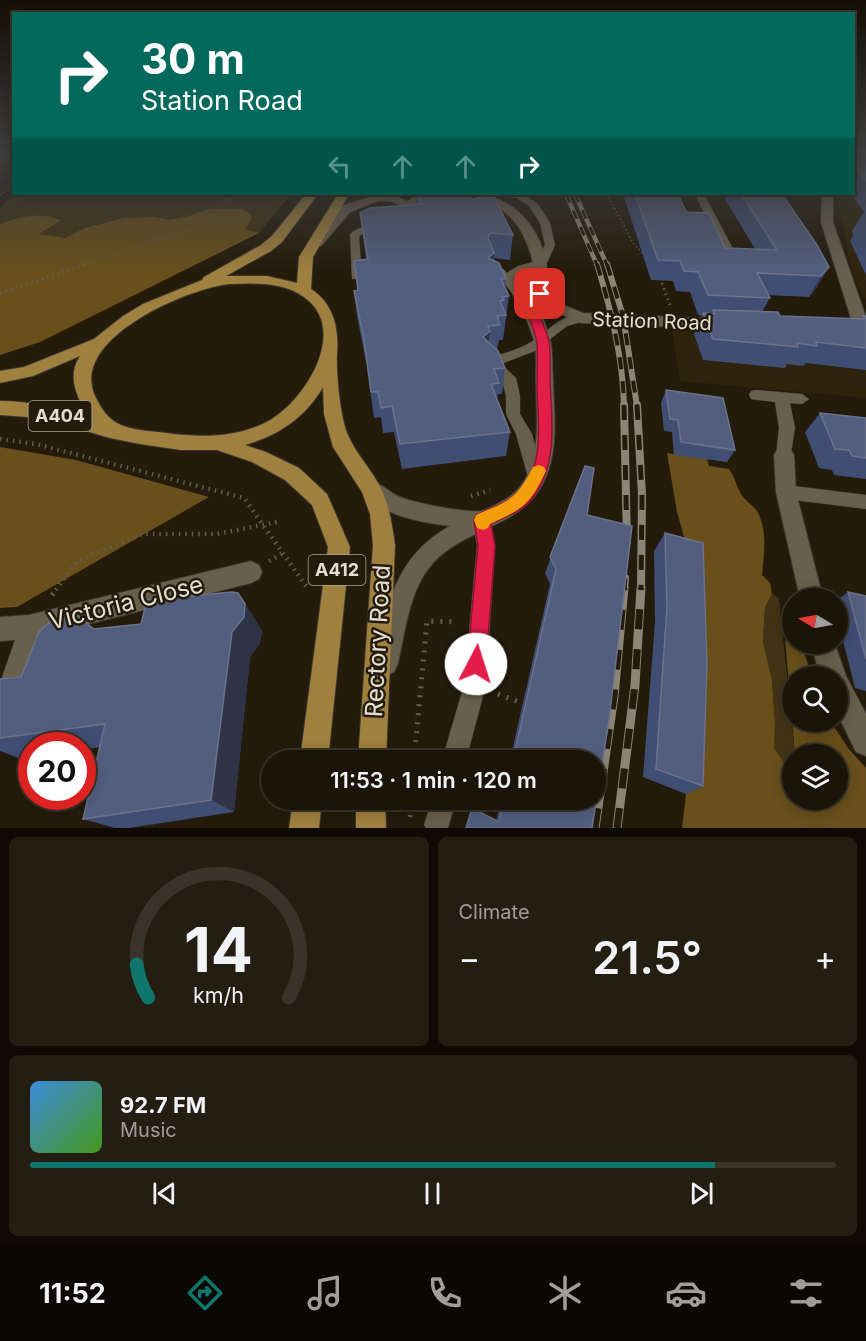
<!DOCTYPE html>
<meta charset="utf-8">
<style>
:root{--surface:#1b1408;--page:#241d12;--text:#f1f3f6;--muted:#a09e9c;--line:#393329;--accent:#0f766e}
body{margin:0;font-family:Inter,sans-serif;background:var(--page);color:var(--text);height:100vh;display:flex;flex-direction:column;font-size:22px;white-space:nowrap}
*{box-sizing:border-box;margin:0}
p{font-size:20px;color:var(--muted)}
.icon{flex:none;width:33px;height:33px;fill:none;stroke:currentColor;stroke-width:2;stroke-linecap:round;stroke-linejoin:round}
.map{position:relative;height:828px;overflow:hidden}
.sheet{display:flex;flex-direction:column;gap:9px;padding:9px;background:#0f0b04;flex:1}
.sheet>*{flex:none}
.banner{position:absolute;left:12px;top:12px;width:843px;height:183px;border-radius:0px;box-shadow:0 3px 15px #0003,0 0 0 2px var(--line);background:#00695c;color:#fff;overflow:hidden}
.needle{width:39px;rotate:280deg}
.buttons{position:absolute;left:782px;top:588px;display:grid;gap:12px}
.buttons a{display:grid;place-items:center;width:66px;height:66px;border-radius:50%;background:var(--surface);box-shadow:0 3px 15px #0003,0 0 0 2px var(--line);font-size:30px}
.speed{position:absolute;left:18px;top:732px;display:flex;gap:12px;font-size:30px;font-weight:700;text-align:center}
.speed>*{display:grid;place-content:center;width:78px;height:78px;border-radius:50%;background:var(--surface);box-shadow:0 3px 15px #0003,0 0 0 2px var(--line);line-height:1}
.speed .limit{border:9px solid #d22;background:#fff;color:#111}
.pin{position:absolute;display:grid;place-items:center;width:51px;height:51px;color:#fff;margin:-26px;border-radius:12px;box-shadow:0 3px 9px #0006}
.me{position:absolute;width:66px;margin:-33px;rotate:5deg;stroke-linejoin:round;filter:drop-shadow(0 0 4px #0008)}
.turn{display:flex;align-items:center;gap:21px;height:126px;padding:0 30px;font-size:27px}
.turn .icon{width:78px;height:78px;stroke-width:2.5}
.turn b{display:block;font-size:42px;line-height:51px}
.lanes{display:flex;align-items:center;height:57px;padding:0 30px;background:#0003;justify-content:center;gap:30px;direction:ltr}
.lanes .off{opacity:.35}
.big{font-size:45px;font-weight:600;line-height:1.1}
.sheet .card{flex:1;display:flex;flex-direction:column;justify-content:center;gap:9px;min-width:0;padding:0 21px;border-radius:9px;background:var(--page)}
.sheet .dial{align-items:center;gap:0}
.dial svg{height:156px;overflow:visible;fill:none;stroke:var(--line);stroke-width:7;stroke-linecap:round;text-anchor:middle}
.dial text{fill:var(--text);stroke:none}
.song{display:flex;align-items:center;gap:18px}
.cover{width:72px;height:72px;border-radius:9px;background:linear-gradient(135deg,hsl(210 70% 55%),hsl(100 70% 35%))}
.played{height:6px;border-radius:3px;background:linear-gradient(90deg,var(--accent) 85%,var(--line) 85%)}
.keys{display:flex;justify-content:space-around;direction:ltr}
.heat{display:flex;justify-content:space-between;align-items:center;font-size:33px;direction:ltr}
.sheet .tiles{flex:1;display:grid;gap:9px;grid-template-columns:1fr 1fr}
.card:last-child{grid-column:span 2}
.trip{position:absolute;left:261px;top:750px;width:345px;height:60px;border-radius:30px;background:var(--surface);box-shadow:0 3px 15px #0003,0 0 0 2px var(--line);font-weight:600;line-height:60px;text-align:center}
.dock{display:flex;height:96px;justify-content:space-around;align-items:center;background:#0b0803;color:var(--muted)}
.dock .icon{width:42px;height:42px}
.dock .active{color:var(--accent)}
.dock b{font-size:27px;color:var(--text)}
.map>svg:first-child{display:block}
.built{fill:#2e230c}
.green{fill:#423314}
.forest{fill:#684f1c}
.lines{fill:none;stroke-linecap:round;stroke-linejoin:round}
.lane-casing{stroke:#3c362f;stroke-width:1}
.street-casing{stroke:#3c362f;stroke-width:2}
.primary-casing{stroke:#3c362f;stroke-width:2}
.path-far3{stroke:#645c4e;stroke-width:2;stroke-dasharray:1 3;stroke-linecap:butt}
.path-far2{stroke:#645c4e;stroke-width:3;stroke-dasharray:1.5 4;stroke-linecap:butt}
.path-far1{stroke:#645c4e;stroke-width:4.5;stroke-dasharray:1.5 5;stroke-linecap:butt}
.path{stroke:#645c4e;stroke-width:5;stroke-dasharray:2 7;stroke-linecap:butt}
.lane{fill:#695f4d;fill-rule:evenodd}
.street{fill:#695f4d;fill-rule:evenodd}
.primary{fill:#a0803e;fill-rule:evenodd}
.rail-far3-casing{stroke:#8b8577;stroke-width:4.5}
.rail-far2-casing{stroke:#8b8577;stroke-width:6}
.rail-far1-casing{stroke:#8b8577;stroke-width:8}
.rail-casing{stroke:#8b8577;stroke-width:9}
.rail-far3{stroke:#241b0b;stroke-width:3;stroke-dasharray:9;stroke-linecap:butt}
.rail-far2{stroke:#241b0b;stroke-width:4;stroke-dasharray:12;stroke-linecap:butt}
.rail-far1{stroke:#241b0b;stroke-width:5;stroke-dasharray:15;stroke-linecap:butt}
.rail{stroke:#241b0b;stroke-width:7;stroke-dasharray:20;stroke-linecap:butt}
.wall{fill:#414e74}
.shaded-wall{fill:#2e3346}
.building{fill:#535e7f;stroke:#6a728c;stroke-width:1.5}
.route{fill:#e11d48;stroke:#92132f;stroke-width:1.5}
.slow{fill:#f59e0b}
.labels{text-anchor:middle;stroke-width:5;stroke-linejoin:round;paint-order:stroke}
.shield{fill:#241b0b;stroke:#aaa498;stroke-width:1.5}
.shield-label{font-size:18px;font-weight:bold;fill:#e4dfd4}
.street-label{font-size:20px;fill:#e4dfd4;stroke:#241b0b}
.near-street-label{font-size:24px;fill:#e4dfd4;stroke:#241b0b}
</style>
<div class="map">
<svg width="866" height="828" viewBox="0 0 866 828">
<rect width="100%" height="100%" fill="#241b0b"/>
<g class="built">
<path d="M866 156V300L852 275 837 194H854Z"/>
<path d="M672 330 866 338V398L680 381Z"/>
</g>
<g class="green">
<path d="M16 194H291L259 233 40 342 0 355V208Z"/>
<path d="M772 594 779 598 795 754H792V765L789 770 774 748 775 723 772 680 763 642 765 607Z"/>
</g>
<g class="forest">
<path d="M208 209H242L251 214V221L245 229 259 233 40 342 0 355V224C20 216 41 212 61 220L39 234 65 238 85 228 124 218 155 217 169 220 189 216Z"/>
<path d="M0 447 76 460 209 497 17 607 0 608Z"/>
<path d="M667 453 707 459 709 466 729 469C735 477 736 485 741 494 745 501 753 505 757 511 768 531 764 554 762 575L770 583 772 594 765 607 763 642 772 680 775 723 774 748 789 770 792 765V800H837V754H795L785 639 805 655 812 676H792V722H831L848 748 866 768V828H682L686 794 691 561 677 512Z"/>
</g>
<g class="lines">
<g class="lane-casing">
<g id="lane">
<path d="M419 194H431L416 203C412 241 378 218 359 237L362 277 360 279H352L350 234C366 219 401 229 406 208L393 202 371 200V196H395L407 201Z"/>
<path d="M501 194H523L538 204 550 223 555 245 547 263 526 270 513 279 525 292 528 305 540 322 539 325H529C520 311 515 295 504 283L494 286 488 282 498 277 493 271 495 269H503L507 273 518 266 537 261 545 245 540 223 529 206 517 198 502 196Z"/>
<path d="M695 194H704L740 262 738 264H730L728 262Z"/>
<path d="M581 314 585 315 587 318 585 321 567 326 535 351 501 364 516 378 520 396V414L532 434 544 477 542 482 536 484 530 482 528 477 516 434 506 414V396L502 380 483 362 485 359C501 354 516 351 531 342 551 330 556 317 581 314Z"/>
<path d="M756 390 802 394 809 399 802 404 790 403 795 428 790 459 784 461 778 459 776 455 779 428 775 402 751 399 749 395 751 391Z"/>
<path d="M786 485 866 495V509L786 499 780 497 778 492 780 487Z"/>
<path d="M482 512 488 515 495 546 486 685 466 760H442L464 685 477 546 473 520 476 515Z"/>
<path d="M29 617 36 620 39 627 11 716 8 724 0 727V683L22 620Z"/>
<path d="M432 800H456L448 828H426L424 825Z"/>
</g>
</g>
<g class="street-casing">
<g id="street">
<path d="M379 194H395L350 212 321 246H311L310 243 311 240 342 206Z"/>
<path d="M473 194C521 194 555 246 546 292L561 304 583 313 723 319 731 324 723 329 581 323 551 310 544 304C541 320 548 329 551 344 553 356 552 368 553 380 554 413 559 448 545 479 523 530 461 526 429 568 409 593 405 633 398 663L394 672 385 676 376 672 372 663C388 606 394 557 450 526 424 523 373 514 361 489L364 483C379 478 387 492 400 497 414 503 466 513 481 511 489 509 499 503 506 499 543 477 537 422 536 386 535 372 537 358 535 345 534 336 528 328 527 318 526 283 543 278 525 239 515 216 497 204 474 196Z"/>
<path d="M822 194H833V222L866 317V329L856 328 853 325 821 222Z"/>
<path d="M784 447 791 450 794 455 796 492 823 598H800L776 492 774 455 777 450Z"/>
<path d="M251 561 259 565 262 572 259 579 251 583 29 639 0 641V617L29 615Z"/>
<path d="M811 644H835L846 676 866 714V756L856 752 837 713V676H820Z"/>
</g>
</g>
<g class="primary-casing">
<g id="primary">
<path d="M306 194H318L282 242 271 251 226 276H267L297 283 299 257 338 194H349L313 257 311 289C334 304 339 329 337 354 336 370 339 398 342 414 347 445 363 457 378 483 389 502 392 524 395 545L386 760H358L373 545 370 514 362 492 333 447 324 414 323 387C305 418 279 435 245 445L266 452 299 468 327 494 350 547 328 760H300L328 547 312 505 285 480 252 462 217 450H181L140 444 110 438 42 418 0 415V401C31 401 59 408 88 417 78 398 66 377 80 356L33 376 0 383V371L24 367 94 339 123 316 143 304 202 280 204 277 261 245 272 236ZM229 284C254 283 283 282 304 297 349 329 307 397 272 419 240 438 202 438 166 433 152 431 135 431 121 425 108 420 101 408 95 396 69 339 186 289 229 284Z"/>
<path d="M293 800H322L319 828H289Z"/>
<path d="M356 800H385L386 828H356Z"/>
</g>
</g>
<g class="path-far3">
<path d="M607 194 633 243 645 256"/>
<path d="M0 195 14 183"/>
<path d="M82 265 197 226 236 194"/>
</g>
<g class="path-far2">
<path d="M660 278 670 305"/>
<path d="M0 293 86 264"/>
</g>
<g class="path-far1">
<path d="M0 439 36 444 244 498 308 589"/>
<path d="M471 496 490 490"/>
<path d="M269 561 283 553"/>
<path d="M56 590 77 561 142 534H217L277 522"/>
</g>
<g class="path">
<path d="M52 595 57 588"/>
<path d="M498 694 527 705"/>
<path d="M414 760 427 621 458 622"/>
<path d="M410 817 412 800"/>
</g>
<use href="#lane" class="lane"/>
<use href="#street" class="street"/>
<use href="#primary" class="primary"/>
<g class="rail-far3-casing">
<g id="rail-far3">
<path d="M566 194 597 265"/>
<path d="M575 194 607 265"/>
</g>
</g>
<g class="rail-far2-casing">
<g id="rail-far2">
<path d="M597 264C611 310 623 358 624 406"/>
<path d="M607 264 623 316 637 406"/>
</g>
</g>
<g class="rail-far1-casing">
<g id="rail-far1">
<path d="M624 405 627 542"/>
<path d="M637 405 642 495 641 590"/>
<path d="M624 590 625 578"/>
</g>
</g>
<g class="rail-casing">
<g id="rail">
<path d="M595 828 614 696 624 588"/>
<path d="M617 828 635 685 641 588"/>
</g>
</g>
<use href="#rail-far3" class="rail-far3"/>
<use href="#rail-far2" class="rail-far2"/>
<use href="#rail-far1" class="rail-far1"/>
<use href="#rail" class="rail"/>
</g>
<g class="wall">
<path d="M854 156H866V275L850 241 853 236 852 231 864 212 851 194H854Z"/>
<path d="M416 194H470L472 199 513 235 510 260 494 258V260L506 279 505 288 509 296 503 340H499L497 350 505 368 502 394H498L497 399 510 432 506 456 402 469 394 432 383 433 381 417 374 418 367 366 357 316 354 291 357 290 366 259 360 213 416 204Z"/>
<path d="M623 194H678L686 212 725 248 755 249 722 194H782L829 267 817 287 809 297 768 295 770 298 762 312 780 316 861 319 863 316H866V370L806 363 803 366 787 364 785 368 703 360 694 334 702 316 698 315 690 292 676 291 673 281 651 280Z"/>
<path d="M666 390 735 450 727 462 674 455 672 432 664 431 661 403Z"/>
<path d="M820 413 866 418V479L834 475 832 470 819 468 805 432Z"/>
<path d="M585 466 594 468 587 515 632 526 609 720 592 828H466L472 808 496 821 501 800H596V760H510L550 584 545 573Z"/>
<path d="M665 533 703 786 686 794 643 777 655 622 654 551Z"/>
<path d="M848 592 866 596V691L855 688 837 617V600Z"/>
<path d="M245 604 262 631 260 643 250 657 234 812 129 828H115L83 819 100 747 82 750V746H32V757L21 759 0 751V679L21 677 141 624Z"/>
</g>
<g class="shaded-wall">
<path d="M490 233 488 257 494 253 492 277 486 283 488 238Z"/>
<path d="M829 267 817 287 809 297 821 276Z"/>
<path d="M490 331 487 356 483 337Z"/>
<path d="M245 604 262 631 260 643 250 657 234 812 211 800 232 632Z"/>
</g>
<g class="building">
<path d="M856 156H863V161L866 162V181L856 168Z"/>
<path d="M417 194H470L472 199 494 197 513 235 490 233 488 238 494 253 488 258 499 263 506 279H501L509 296 502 297 504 300 500 301 506 315 497 316 500 325 488 326 490 331 483 337 498 351 505 368 494 369 499 383 491 384 510 432 400 444 392 406 381 408 378 392H371L364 340 354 291 358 290 354 261 368 259 360 213 370 208 421 204Z"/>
<path d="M635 194H678L686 212 709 213 725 248 777 250 741 194H782L817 245 829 267 821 276 757 273 770 298 708 295 698 272 684 271 680 261 658 260Z"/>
<path d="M713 310 778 312 780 316 865 319 863 316H866V348L816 342 817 346 797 343 798 347 713 339 703 313 715 314Z"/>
<path d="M666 390 723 398 735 450 681 442 678 420 670 419Z"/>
<path d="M820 413 866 418V458L852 456 849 450 835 449Z"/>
<path d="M585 466 594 468 587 515 632 526 609 720 592 828H466L472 808 499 822 504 800H596V760H513L556 569 550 557Z"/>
<path d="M665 533 703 543 707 664 703 786 656 769 667 607Z"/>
<path d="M232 592 238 593 245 604 244 617 232 632 211 800 83 819 105 724 0 738V679L21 677 39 632 53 619 76 615 94 629 141 624 147 600Z"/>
<path d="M848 592 866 596V659Z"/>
</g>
<linearGradient id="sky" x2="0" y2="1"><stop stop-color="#140f06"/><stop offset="0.57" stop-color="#3f3f3f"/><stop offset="1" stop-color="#3f3f3f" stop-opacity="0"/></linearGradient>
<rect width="866" height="272" fill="url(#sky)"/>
<path class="route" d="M540 290 546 294C534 314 544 322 549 341 551 354 550 369 550 382 552 421 558 464 533 497 523 511 505 517 491 524L495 546 486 664 483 671 476 674 470 671 467 664 478 546 474 520 476 515C492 508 508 503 520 490 545 465 538 421 537 389 537 374 538 358 537 343 534 321 520 316 536 291Z"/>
<path class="slow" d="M539 465 544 467 546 471C529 506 524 508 490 524L488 528 483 530 477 528 474 520 476 515C510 500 516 500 533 467Z"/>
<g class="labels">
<g class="shield">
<rect x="28.5" y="401" width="63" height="30" rx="4.5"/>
<rect x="308.5" y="555" width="57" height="30" rx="4.5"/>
</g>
<g class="shield-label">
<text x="60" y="422">A404</text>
<text x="337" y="576">A412</text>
</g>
<g class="street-label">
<text transform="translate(652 321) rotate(2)" y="7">Station Road</text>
</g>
<g class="near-street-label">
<text transform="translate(126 603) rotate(-14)" y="8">Victoria Close</text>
<text transform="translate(378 641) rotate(-87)" y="8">Rectory Road</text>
</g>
</g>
</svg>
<div class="buttons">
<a><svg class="needle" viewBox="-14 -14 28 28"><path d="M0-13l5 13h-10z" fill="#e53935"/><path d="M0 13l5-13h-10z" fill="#a09e9c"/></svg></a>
<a><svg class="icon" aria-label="search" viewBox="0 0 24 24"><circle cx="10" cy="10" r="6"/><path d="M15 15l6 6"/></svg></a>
<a><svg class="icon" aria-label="layers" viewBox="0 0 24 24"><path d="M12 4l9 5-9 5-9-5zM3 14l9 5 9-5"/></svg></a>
</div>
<div class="speed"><div class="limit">20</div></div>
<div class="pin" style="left:540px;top:294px;background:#d93025"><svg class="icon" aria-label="arrive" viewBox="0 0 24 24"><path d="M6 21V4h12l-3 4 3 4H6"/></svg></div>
<svg class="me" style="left:476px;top:664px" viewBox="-20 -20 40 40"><circle r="19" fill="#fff"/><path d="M0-13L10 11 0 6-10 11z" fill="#e11d48"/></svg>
<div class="trip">11:53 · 1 min · 120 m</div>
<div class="banner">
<div class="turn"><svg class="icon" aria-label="right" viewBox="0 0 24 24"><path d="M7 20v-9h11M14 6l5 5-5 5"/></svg><div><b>30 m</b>Station Road</div></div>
<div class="lanes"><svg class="icon off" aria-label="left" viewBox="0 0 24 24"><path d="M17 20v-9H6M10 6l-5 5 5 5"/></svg><svg class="icon off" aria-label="ahead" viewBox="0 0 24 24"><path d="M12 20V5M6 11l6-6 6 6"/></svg><svg class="icon off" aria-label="ahead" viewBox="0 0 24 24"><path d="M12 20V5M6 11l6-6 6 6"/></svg><svg class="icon" aria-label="right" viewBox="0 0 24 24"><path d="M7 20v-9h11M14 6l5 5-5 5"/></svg></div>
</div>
</div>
<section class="sheet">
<div class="tiles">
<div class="card dial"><svg viewBox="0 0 100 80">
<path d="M14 69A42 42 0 1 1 86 69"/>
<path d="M14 69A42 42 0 0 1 8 52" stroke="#0f766e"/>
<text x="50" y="56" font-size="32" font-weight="700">14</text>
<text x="50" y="72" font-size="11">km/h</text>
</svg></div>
<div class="card"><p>Climate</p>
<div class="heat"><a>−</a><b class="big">21.5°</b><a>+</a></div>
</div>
<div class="card">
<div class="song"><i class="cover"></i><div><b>92.7 FM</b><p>Music</p></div></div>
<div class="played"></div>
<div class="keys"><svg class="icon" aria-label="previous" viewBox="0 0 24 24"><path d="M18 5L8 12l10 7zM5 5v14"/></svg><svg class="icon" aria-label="pause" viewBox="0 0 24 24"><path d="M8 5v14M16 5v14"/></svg><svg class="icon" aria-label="next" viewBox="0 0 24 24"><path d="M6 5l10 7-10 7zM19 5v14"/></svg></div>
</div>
</div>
</section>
<nav class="dock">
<b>11:52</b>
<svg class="icon active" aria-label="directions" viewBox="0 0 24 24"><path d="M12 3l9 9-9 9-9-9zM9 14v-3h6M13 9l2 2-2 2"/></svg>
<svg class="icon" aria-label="music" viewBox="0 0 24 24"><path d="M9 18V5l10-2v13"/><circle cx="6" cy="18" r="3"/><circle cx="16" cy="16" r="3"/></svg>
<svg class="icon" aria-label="phone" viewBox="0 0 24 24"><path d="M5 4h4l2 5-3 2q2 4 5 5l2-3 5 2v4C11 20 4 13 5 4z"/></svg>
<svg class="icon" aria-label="climate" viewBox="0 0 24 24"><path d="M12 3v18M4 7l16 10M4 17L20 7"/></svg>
<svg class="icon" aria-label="car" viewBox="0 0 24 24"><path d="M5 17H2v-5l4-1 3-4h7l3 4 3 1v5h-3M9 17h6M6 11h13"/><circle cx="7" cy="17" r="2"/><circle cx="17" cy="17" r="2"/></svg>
<svg class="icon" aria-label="filters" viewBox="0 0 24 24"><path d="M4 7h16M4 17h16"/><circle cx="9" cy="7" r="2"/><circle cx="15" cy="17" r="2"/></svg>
</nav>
